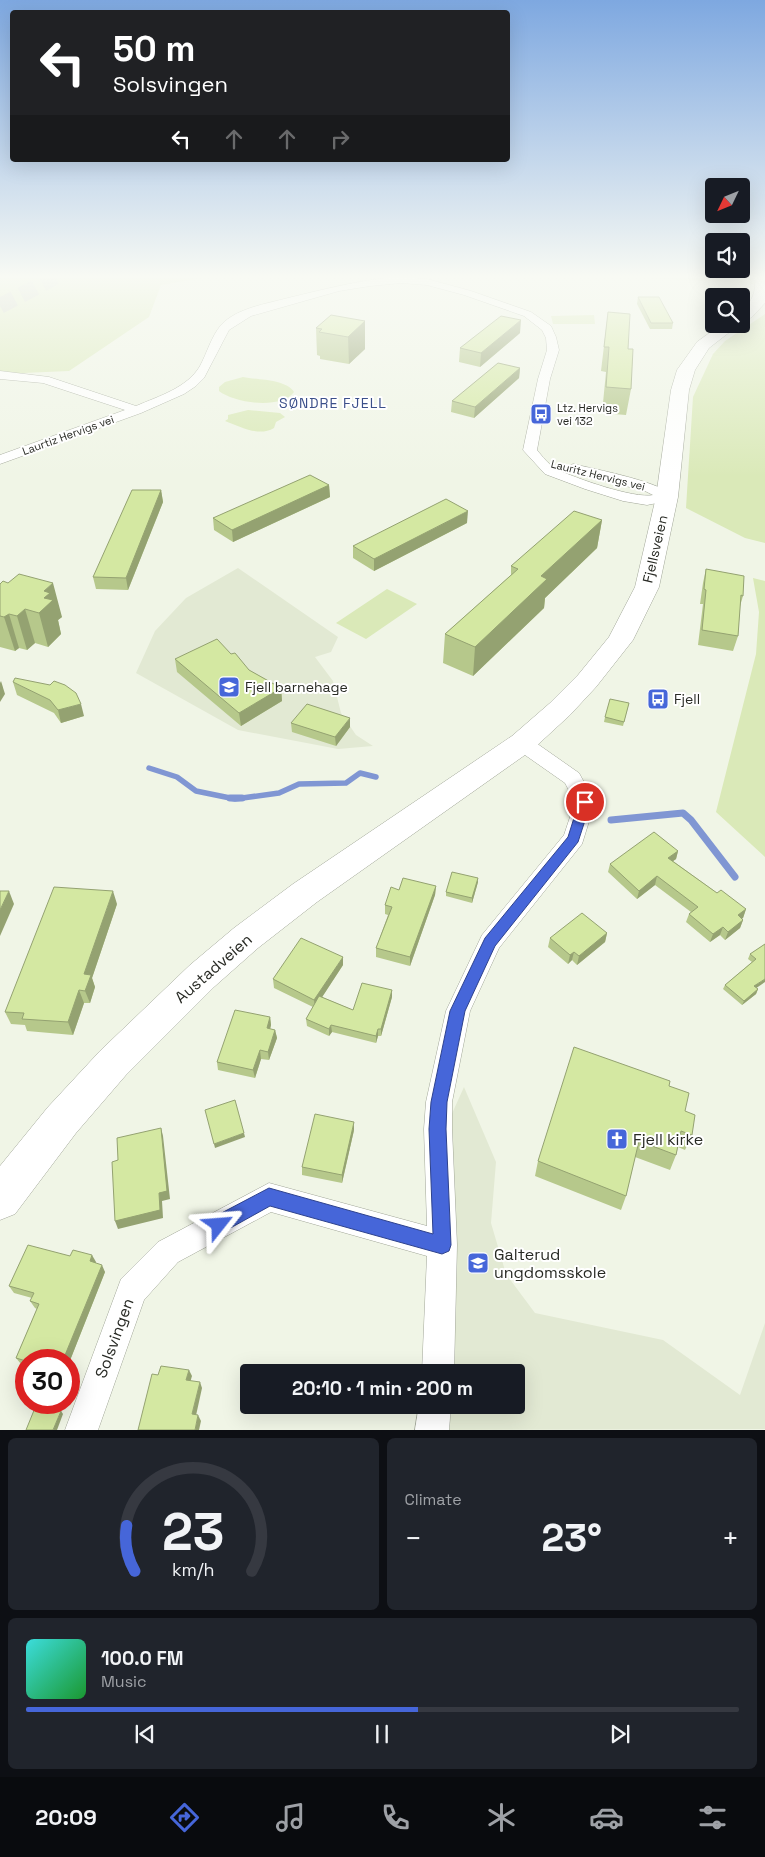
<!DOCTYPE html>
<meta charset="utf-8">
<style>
:root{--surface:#171b24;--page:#20242c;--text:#f1f3f6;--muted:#9ea1a6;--line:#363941;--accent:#4666d9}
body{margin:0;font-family:"Space Grotesk",sans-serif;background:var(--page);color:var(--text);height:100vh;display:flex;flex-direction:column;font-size:19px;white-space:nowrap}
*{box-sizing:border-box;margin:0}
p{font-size:16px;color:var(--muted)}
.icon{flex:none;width:28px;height:28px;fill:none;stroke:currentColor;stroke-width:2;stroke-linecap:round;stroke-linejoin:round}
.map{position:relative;height:1430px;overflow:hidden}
.sheet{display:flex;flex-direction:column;gap:8px;padding:8px;background:#0d0f14;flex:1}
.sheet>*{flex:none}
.guide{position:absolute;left:10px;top:10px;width:500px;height:152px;border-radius:5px;box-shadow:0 5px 20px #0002;background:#202124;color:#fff;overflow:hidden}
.needle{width:32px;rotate:227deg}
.buttons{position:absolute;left:705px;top:178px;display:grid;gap:10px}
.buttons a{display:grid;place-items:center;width:45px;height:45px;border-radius:5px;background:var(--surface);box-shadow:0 5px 20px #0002;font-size:25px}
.speed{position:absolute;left:15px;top:1349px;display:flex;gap:10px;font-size:25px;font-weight:700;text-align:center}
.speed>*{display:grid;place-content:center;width:65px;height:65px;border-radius:50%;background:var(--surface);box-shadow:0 5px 20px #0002;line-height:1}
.speed .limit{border:8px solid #d22;background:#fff;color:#111}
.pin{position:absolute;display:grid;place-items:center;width:42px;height:42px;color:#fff;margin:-21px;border:2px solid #fff;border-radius:50%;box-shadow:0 1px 5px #0007}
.me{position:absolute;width:55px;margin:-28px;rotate:62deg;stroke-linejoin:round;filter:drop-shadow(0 0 4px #0008)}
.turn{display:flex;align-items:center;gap:18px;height:105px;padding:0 20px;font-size:22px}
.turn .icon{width:65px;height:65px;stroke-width:2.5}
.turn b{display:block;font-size:35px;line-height:42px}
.lanes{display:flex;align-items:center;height:48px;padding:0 20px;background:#0003;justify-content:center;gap:25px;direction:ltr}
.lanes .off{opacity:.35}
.big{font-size:38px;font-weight:800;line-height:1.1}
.sheet .widget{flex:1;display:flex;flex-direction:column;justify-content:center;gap:8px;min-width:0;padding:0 18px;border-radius:8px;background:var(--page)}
.sheet .dial{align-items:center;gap:0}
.dial svg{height:130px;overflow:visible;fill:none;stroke:var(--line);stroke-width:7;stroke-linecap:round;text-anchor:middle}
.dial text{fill:var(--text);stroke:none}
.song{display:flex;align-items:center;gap:15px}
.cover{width:60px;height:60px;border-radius:8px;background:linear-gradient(135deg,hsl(180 70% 55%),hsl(130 70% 35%))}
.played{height:5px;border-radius:2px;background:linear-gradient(90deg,var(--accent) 55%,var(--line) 55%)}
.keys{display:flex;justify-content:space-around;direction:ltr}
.heat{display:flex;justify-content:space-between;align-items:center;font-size:28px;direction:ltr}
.sheet .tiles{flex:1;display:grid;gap:8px;grid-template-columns:1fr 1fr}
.widget:last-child{grid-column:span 2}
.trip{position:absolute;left:240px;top:1364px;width:285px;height:50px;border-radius:5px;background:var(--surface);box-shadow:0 5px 20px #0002;font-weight:800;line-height:50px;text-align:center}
.tab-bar{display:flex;height:80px;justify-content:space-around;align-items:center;background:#090b0e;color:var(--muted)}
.tab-bar .icon{width:35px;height:35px}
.tab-bar .active{color:var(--accent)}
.tab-bar b{font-size:22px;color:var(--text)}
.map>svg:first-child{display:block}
.built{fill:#e2e9d3}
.green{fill:#dae9b8}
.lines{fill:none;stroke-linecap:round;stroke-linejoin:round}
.stream-far1{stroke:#8096d3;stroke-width:5.5}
.stream{stroke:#8096d3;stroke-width:7}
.highway-tunnel{stroke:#c8ccbf;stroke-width:16;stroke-dasharray:16 8;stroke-linecap:butt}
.street-casing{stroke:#a1a698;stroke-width:1}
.secondary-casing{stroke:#a1a698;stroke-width:1}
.street{fill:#fff;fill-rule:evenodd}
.secondary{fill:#fff;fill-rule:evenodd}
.wall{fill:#b6c88b}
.shaded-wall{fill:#94a271}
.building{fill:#d4e8a2;stroke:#94a271}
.route{fill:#4666d9;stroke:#2e428d}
.labels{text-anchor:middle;stroke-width:4;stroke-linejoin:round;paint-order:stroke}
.far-poi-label{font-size:11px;fill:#282a24;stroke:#fff;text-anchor:start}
.far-street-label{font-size:11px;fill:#282a24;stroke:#fff}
.far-quarter-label{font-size:14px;letter-spacing:1px;fill:#3b4f8a;stroke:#fff}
.street-label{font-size:14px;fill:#282a24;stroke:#fff}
.poi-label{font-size:14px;fill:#282a24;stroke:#fff;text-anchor:start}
.near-street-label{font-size:16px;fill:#282a24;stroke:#fff}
.near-poi-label{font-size:16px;fill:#282a24;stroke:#fff;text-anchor:start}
</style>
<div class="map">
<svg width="765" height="1430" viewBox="0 0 765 1430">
<rect width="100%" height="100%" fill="#f0f5e6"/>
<g class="built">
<path d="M238 568 338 637 331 652 315 657 333 681 341 713 356 735 373 746 338 749 238 730 136 673 155 631 186 598Z"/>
<path d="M464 1087 496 1162 491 1223 506 1274 535 1313 663 1340 740 1395 765 1323V1429L432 1430 435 1405H516V1372H439L454 1253 445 1129Z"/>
</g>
<g class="green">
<path d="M0 277H207L161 285 149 317 69 371 0 374Z"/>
<path d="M634 277H751L755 284Z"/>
<path d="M765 314V543L745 538 686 508 693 397 713 354 725 341Z"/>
<path d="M594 315 595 324H553L551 316Z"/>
<path d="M243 377C257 380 286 379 294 392 281 410 234 403 219 391V387L225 382Z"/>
<path d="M248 410 280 413 285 417 276 422 274 428C259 437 241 427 225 421L228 419V415Z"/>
<path d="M753 578 765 581V857L716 812 756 654 759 612Z"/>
<path d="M387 589 417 604 366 639 336 623Z"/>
</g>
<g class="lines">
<path class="stream-far1" d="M149 768 177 777 196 791 235 799 279 793 299 784 346 783 360 773 376 777"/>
<g class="stream">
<path d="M230 798H242"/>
<path d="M611 820 683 813 691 820 735 877"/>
</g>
<path class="highway-tunnel" d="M0 306 55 277"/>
<g class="street-casing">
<g id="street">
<path d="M401 277 427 279 471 291 531 312 551 326 556 337 559 350 550 379 537 450C542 456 549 465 556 469 575 478 634 499 653 495L645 491 568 471 566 468 573 464C594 469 663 482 674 497L672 500 647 505 623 501 585 489 545 474 523 450 538 379 547 350 546 338 542 330 524 316 464 295 427 285 401 283 370 286 339 291 251 316 229 330 204 378 196 386 184 394 141 413 0 464V455L125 410 43 383 0 379V371L49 377 136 406C159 396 187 388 200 366 207 353 211 337 221 325 237 308 266 304 288 298 326 289 362 279 401 277Z"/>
<path d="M522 736 529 738 579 773 595 802 582 844 499 948 470 1011 452 1102V1129L457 1245 454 1372H422L427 1256 271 1212 178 1262 144 1300 98 1430H65L121 1279 158 1242 269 1183 427 1226 424 1129 426 1102 446 1011 482 935 564 835 575 802 565 783 515 748 512 743 515 738Z"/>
<path d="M419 1405H451L449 1430H415Z"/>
</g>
</g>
<g class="secondary-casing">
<g id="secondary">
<path d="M755 277H765V303L752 317 741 323V311C753 301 756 292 755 277Z"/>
<path d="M722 324H740L709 348 695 370 689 390 678 497 659 587 633 640 596 687 570 715 532 750 317 902 258 948 214 987 126 1075 76 1133 15 1214 0 1220V1166L48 1107 100 1051 190 965 234 928 293 884 512 736 550 703 578 675 609 637 635 587 656 497 671 390 677 370 697 342Z"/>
</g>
</g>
<use href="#street" class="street"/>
<use href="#secondary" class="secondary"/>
</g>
<g class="wall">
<path d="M638 297 673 323 672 329H650L637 304Z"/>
<path d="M608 312 628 349 631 389 626 415 602 413 606 372 601 371Z"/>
<path d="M365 321V349L349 364 320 359V356L317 355 316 328Z"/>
<path d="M520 333 480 367 459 362 460 348Z"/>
<path d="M520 368 519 378 474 418 451 412 452 401Z"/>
<path d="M329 485 330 497 233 542 214 530 213 518Z"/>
<path d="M161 490 163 502 128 590 96 589 93 577Z"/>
<path d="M602 520 597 548 545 598 544 608 473 676 443 663 445 634 511 575V566Z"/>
<path d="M467 523 374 571 353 558V546Z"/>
<path d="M706 569 743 596 740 606 738 636 733 651 698 645 703 604H700L703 583Z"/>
<path d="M0 584 62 617 58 620 61 634 48 647 35 643 27 650 19 648 15 651 0 647Z"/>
<path d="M231 654 249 670 281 688 282 701 241 726 177 672 175 659Z"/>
<path d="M13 682 84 716 61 723 54 713 17 695Z"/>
<path d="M629 703 623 726 604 722 605 717Z"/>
<path d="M291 723 350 727 336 746 292 732Z"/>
<path d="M678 851 676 859 673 861 717 893 746 909 743 918 741 919 743 920 740 928 725 940 720 935 710 942 686 922 689 914 691 912 655 885 637 899 608 872 610 864Z"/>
<path d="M478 882 472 903 446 896V892Z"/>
<path d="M436 886 435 895 410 966 376 957V948L388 915 385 914V905L399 890Z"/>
<path d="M117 904 92 978 95 987 90 1003H84L73 1035 27 1031 25 1025 11 1024 5 1012Z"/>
<path d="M607 933 605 942 577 965 572 960 568 964 548 947 550 938Z"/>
<path d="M765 944 756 988 758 989 756 994 742 1005 723 989 725 985 752 962 748 959 750 954Z"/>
<path d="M343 965 322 997 353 1010 392 997 381 1036H378L376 1043 332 1032 329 1036 307 1026 306 1019 313 1007 274 988 273 979Z"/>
<path d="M270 1017 271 1025 270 1029 275 1030 277 1038 269 1060 261 1059 255 1078 218 1070 217 1062Z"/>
<path d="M669 1086 685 1111 692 1135 685 1150 678 1147 676 1155 670 1170 635 1157 626 1196 621 1210 535 1176 538 1161Z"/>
<path d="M354 1130 342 1183 302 1175V1167Z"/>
<path d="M70 1256 96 1262V1263L105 1272 69 1363V1360H26V1366L21 1364 16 1358 37 1309 35 1308 30 1301 32 1298 14 1293 9 1286Z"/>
</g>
<g class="shaded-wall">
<path d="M521 320 520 333 480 367 481 353Z"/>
<path d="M365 321V349L349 364 348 337Z"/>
<path d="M520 368 519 378 474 418 475 407Z"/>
<path d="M329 485 330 497 233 542 232 530Z"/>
<path d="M161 490 163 502 128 590 126 578Z"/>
<path d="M468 511 467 523 374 571V559Z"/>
<path d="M602 520 597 548 545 598 544 608 473 676 475 647 541 576Z"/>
<path d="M53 583 62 617 58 620 61 634 48 647 39 613 44 598V591Z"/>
<path d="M25 609 35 643 27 650 17 616Z"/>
<path d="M9 614 19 648 15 651 4 617Z"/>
<path d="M1 681 5 694 0 702V683Z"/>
<path d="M281 688 282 701 241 726 239 713Z"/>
<path d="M81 704 84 716 61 723 58 710Z"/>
<path d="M350 718V727L336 746 335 737Z"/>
<path d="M678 851 676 859 666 866 668 858Z"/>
<path d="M657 876 655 885 637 899 639 891Z"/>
<path d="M478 878V882L472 903V898Z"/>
<path d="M436 886 435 895 410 966V957Z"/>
<path d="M9 891 14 904 0 936V910Z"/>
<path d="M113 891 117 904 92 978 95 987 90 1003 85 991 84 974Z"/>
<path d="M746 909 743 918 734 924 738 915Z"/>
<path d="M743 920 740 928 725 940 728 932Z"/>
<path d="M723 927 720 935 710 942 713 934Z"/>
<path d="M607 933 605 942 577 965 579 956Z"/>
<path d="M574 952 572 960 568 964 570 955Z"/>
<path d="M343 957V965L315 1008 314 1000Z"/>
<path d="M765 979V982L752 991 754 986Z"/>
<path d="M758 989 756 994 742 1005 744 1001Z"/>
<path d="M79 990 84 1003 73 1035 68 1022Z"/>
<path d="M392 990V997L381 1036V1029Z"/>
<path d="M270 1017 271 1025 268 1037 267 1028Z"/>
<path d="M331 1025 332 1032 329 1036V1029Z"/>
<path d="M378 1029V1036L376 1043V1036Z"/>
<path d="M275 1030 277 1038 269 1060 268 1052Z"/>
<path d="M260 1050 261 1059 255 1078 253 1070Z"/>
<path d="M354 1122V1130L342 1183V1175Z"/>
<path d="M161 1128 163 1136 170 1199 162 1201 163 1218 118 1229 115 1221 159 1193Z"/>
<path d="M244 1133 245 1137 215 1148 214 1144Z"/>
<path d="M92 1255 96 1262 93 1269 90 1261Z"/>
<path d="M102 1265 105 1272 69 1363V1360H63Z"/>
<path d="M189 1370 192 1376 189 1386 186 1380Z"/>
<path d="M200 1382 202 1388 195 1420 192 1414Z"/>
<path d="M61 1411 63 1414 57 1430H53Z"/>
<path d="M198 1415 201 1421 199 1430H195Z"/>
</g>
<g class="building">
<path d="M638 297H659L673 323H651Z"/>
<path d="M608 312 630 314 628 349H633L631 389 606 387 609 347H604Z"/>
<path d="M331 315 365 321 348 337 319 332 322 329 316 328Z"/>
<path d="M501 316 521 320 481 353 460 348Z"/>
<path d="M498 363 520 368 475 407 452 401Z"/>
<path d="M310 475 329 485 232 530 213 518Z"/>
<path d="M132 490H161L126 578 93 577Z"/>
<path d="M446 499 468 511 374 559 353 546Z"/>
<path d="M574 511 602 520 541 576 547 579 475 647 445 634 518 569 511 566Z"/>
<path d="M706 569 744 576 743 596 741 595 738 636 702 630 706 590 704 589Z"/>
<path d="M19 574 53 583 44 591 50 593 44 598 53 600 39 613 25 609 17 616 9 614 4 617 0 616V584L3 581 8 583Z"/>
<path d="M217 639 231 654 235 653 249 670 281 688 239 713 175 659Z"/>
<path d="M15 678 50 685 54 681 65 685 76 693 81 704 58 710 50 700 13 682Z"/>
<path d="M610 699 629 703 624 722 605 717Z"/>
<path d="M307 704 350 718 335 737 291 723Z"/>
<path d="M654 832 678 851 668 858 717 893 721 890 746 909 738 915 743 920 728 932 723 927 713 934 689 914 698 907 657 876 639 891 610 864Z"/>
<path d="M452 872 478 878 472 898 446 892Z"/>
<path d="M403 878 436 886 410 957 376 948 392 907 385 905 391 887 399 890Z"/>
<path d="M54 887 113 891 84 974 91 975 85 991 79 990 68 1022 22 1019 24 1013 5 1012Z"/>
<path d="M0 891H9L0 910Z"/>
<path d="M582 913 607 933 579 956 574 952 570 955 550 938Z"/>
<path d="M301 938 343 957 314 1000 273 979Z"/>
<path d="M765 944V979L754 986 758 989 744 1001 725 985 756 959 750 954Z"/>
<path d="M362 983 392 990 381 1029H378L376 1036 331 1025 329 1029 306 1019 319 996 353 1010Z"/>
<path d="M235 1010 270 1017 267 1028 275 1030 268 1052 260 1050 253 1070 217 1062Z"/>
<path d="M574 1047 670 1081 669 1086 689 1093 685 1111 695 1115 692 1135 681 1131 676 1155 639 1141 626 1196 538 1161Z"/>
<path d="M235 1100 244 1133 214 1144 205 1110Z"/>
<path d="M315 1114 354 1122 342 1175 302 1167Z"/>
<path d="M161 1128 167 1191 159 1193 160 1210 115 1221 112 1162 118 1160 117 1138Z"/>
<path d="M28 1245 70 1256 73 1250 92 1255 90 1261 102 1265 63 1360H26V1361L16 1358 39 1304 30 1301 34 1293 9 1286Z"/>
<path d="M161 1366 189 1370 186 1380 200 1382 192 1414 198 1415 195 1430H138L152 1374 158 1375Z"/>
<path d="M37 1403 61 1411 53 1430H26Z"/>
</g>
<linearGradient id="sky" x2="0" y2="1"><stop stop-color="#7ea8e0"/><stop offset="0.58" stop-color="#f8faf4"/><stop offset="1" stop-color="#f8faf4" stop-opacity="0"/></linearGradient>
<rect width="765" height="477" fill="url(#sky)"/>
<path class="route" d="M585 798 589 799 591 802 578 842 495 946 465 1011 447 1102 446 1129 451 1245 449 1251 442 1254 270 1206 225 1231 219 1233 212 1231 210 1225 212 1218 269 1188 433 1234 429 1129 431 1102 450 1011 485 938 568 837 579 802 581 799Z"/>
<defs>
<g id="bus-square" transform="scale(1.125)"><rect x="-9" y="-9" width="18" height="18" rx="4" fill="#4666d9" stroke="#fff"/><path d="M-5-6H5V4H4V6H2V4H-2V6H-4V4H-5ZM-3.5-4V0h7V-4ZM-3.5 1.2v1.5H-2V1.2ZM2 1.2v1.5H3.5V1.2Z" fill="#fff"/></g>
<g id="school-square" transform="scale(1.125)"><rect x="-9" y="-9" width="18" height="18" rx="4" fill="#4666d9" stroke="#fff"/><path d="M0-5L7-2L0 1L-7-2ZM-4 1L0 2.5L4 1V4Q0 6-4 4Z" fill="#fff"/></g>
<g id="church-square" transform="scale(1.125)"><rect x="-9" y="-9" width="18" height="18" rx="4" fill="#4666d9" stroke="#fff"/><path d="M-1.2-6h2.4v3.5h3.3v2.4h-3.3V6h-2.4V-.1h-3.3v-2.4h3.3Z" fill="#fff"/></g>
</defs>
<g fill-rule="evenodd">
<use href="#bus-square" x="541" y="414"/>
<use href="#school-square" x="229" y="687"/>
<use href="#bus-square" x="658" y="699"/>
<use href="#church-square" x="617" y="1139"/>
<use href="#school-square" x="478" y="1263"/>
</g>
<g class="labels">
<g class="far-poi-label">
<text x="557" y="412">Ltz. Hervigs<tspan x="557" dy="13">vei 132</tspan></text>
</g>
<g class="far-street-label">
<text transform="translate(68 435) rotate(-20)" y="4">Laurtiz Hervigs vei</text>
<text transform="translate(598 475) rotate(14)" y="4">Lauritz Hervigs vei</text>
</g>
<g class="far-quarter-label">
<text x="333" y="408">SØNDRE FJELL</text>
</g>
<g class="street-label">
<text transform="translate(655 549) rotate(-77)" y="5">Fjellsveien</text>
</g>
<g class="poi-label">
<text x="245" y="692">Fjell barnehage</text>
<text x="674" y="704">Fjell</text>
</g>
<g class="near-street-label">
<text transform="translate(213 968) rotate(-41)" y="6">Austadveien</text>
<text transform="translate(114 1338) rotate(-70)" y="6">Solsvingen</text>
</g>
<g class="near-poi-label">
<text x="633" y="1145">Fjell kirke</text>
<text x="494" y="1260">Galterud<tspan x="494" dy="18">ungdomsskole</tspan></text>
</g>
</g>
</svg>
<div class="buttons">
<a><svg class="needle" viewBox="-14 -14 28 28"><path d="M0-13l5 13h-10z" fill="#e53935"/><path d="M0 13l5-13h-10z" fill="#9ea1a6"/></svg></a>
<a><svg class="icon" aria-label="sound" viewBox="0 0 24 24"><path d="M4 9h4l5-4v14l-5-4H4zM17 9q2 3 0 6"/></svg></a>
<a><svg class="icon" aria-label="search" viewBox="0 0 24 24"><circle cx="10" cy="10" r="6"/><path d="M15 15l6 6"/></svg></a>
</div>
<div class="speed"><div class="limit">30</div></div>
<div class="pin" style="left:585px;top:802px;background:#d93025"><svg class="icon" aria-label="arrive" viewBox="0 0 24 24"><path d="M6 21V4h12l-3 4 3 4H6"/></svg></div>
<svg class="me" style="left:219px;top:1225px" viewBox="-20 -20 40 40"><path d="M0-17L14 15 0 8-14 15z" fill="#4666d9" stroke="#fff" stroke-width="4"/></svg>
<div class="trip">20:10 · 1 min · 200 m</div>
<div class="guide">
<div class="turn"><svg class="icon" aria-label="left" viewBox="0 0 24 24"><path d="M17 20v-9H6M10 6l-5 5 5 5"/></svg><div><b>50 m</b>Solsvingen</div></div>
<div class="lanes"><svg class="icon" aria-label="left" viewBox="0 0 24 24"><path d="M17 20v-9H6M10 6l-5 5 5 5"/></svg><svg class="icon off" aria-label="ahead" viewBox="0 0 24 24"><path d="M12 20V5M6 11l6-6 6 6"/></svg><svg class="icon off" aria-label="ahead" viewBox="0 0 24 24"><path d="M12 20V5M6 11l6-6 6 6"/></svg><svg class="icon off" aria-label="right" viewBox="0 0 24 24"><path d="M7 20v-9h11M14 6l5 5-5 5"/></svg></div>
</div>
</div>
<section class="sheet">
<div class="tiles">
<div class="widget dial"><svg viewBox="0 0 100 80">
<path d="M14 69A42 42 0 1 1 86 69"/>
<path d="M14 69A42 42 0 0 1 9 41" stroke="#4666d9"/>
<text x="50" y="56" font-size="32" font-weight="700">23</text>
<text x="50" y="72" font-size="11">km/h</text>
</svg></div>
<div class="widget"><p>Climate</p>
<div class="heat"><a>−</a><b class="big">23°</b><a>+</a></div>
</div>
<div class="widget">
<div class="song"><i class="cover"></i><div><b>100.0 FM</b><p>Music</p></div></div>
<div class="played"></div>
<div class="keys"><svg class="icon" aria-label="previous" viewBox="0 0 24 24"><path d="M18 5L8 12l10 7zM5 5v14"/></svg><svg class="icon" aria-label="pause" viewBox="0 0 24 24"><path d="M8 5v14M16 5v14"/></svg><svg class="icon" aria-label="next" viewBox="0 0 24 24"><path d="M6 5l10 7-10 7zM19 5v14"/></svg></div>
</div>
</div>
</section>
<nav class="tab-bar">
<b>20:09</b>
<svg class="icon active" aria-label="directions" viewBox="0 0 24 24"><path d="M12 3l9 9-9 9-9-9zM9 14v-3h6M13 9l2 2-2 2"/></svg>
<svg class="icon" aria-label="music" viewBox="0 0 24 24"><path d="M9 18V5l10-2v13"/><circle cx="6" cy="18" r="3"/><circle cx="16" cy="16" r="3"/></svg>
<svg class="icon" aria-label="phone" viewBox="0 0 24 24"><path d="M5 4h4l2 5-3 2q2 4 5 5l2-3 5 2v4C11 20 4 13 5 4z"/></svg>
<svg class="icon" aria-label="climate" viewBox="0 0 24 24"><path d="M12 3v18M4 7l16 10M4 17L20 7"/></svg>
<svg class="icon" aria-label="car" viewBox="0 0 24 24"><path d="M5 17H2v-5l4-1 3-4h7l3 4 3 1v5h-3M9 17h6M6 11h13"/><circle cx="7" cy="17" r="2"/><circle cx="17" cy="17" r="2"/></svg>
<svg class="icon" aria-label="filters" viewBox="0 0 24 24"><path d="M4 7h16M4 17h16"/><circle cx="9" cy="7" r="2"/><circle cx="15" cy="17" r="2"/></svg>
</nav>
